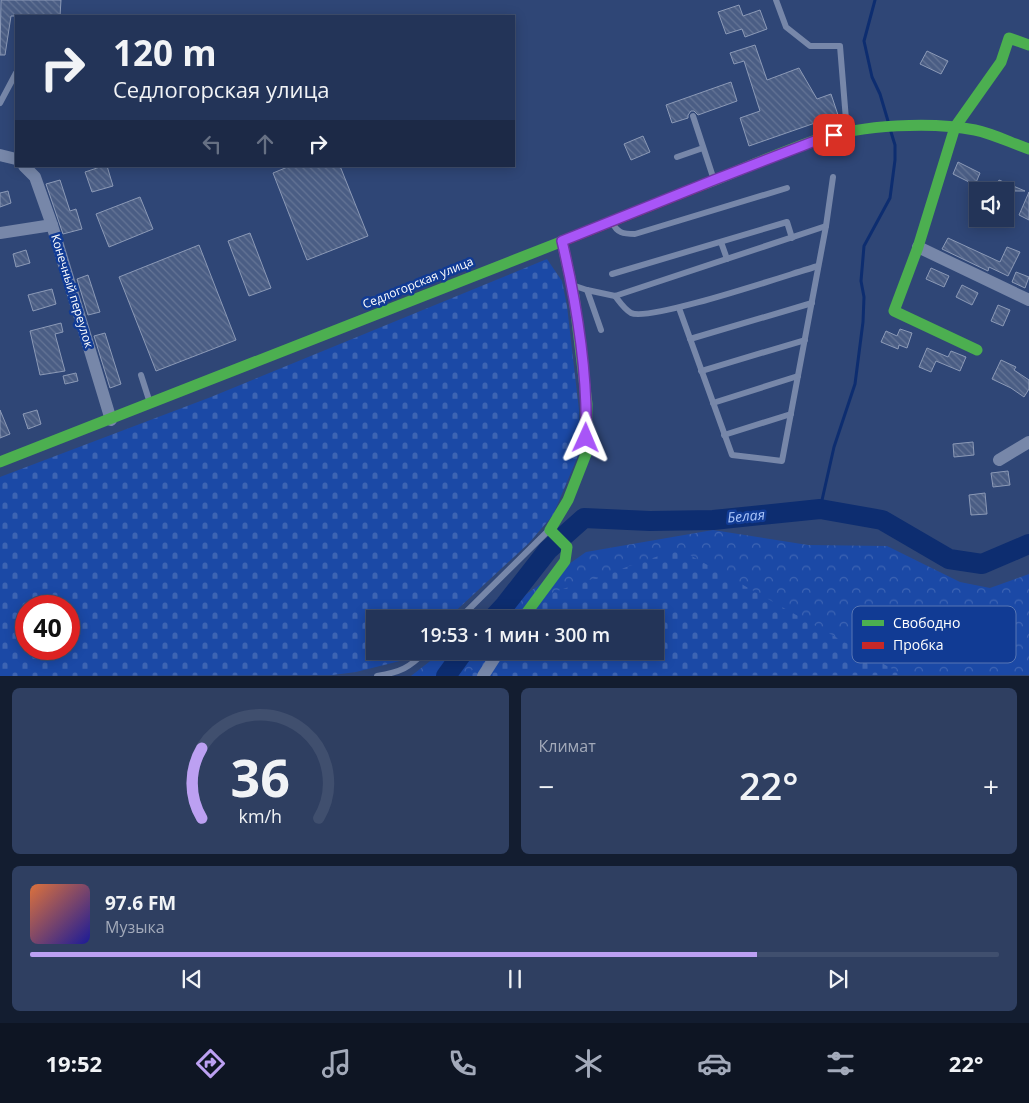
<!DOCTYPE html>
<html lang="ru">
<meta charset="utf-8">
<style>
:root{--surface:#233458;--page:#2f3f61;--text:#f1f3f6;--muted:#a3aaba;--line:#404f6e;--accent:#bca0f2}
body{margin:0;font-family:"Open Sans",sans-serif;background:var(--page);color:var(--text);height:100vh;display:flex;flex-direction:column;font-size:19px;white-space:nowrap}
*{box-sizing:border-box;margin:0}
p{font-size:16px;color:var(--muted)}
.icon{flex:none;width:28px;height:28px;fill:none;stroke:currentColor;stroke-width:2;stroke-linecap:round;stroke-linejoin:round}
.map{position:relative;height:676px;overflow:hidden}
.panel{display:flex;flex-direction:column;gap:12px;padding:12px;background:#131d30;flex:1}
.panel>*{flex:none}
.guide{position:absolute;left:15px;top:15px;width:500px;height:152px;border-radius:0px;box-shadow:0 2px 12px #0003,0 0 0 1px var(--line);background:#233458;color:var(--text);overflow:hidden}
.tools{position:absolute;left:969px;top:182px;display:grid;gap:10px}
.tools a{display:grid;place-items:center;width:45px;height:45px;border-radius:0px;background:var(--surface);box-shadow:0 2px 12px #0003,0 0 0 1px var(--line);font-size:25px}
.speed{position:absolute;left:15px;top:595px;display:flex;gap:10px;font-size:25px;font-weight:700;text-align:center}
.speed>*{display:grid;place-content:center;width:65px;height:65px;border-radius:50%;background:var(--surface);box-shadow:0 2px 12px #0003,0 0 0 1px var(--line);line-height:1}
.speed .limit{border:8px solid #d22;background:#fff;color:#111}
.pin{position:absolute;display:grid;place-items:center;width:42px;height:42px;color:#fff;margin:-21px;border-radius:10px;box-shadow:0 2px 8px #0006}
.me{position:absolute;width:55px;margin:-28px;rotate:1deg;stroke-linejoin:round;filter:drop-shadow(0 0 4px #0008)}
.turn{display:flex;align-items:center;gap:18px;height:105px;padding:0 15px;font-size:22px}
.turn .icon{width:65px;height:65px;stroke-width:2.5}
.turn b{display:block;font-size:35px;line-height:42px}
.lanes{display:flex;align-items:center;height:48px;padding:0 15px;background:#0003;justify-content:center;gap:25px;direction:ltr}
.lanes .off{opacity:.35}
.big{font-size:38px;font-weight:600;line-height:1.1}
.panel .tile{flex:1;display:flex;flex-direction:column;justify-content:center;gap:8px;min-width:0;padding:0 18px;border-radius:8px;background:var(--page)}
.panel .dial{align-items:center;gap:0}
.dial svg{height:130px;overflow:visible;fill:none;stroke:var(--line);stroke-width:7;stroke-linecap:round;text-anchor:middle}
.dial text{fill:var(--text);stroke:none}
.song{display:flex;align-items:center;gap:15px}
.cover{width:60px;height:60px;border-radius:8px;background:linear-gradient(135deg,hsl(20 70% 55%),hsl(240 70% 35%))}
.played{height:5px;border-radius:2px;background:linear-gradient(90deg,var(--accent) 75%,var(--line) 75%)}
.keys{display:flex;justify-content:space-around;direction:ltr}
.heat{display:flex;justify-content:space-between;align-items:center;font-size:28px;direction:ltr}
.panel .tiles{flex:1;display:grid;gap:12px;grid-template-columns:1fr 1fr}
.tile:last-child{grid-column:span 2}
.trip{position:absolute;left:366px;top:610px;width:298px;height:50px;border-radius:0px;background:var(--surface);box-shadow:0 2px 12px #0003,0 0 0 1px var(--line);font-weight:600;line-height:50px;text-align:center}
.tabs{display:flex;height:80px;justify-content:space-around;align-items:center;background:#0e1523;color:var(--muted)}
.tabs .icon{width:35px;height:35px}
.tabs .selected{color:var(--accent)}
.tabs b{font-size:22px;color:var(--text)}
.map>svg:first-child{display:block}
.forest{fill:url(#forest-crowns)}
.cemetery{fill:url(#cemetery-stones);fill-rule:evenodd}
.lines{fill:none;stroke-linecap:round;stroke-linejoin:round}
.stream{stroke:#0d2d70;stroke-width:3}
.river{stroke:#0d2d70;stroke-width:20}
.building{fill:url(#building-back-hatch);stroke:#8c9ab7}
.lane{stroke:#7787a9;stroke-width:6}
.street{stroke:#7787a9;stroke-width:12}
.fast{stroke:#4caf50;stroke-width:11}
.jam{stroke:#c62828;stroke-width:11}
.route-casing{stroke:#6d37a1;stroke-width:12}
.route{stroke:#a855f7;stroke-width:9}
.labels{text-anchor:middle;stroke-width:5;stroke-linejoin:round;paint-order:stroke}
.street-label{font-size:12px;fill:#fff;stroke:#113b94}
.water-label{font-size:14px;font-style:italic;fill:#aac5fa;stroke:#113b94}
.key{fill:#113b94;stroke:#5876b4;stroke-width:1}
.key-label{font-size:14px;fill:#fff}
</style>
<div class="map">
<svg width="1029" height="676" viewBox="0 0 1029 676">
<defs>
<pattern id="forest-crowns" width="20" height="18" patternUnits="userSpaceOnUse" patternTransform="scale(1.25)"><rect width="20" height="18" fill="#1b49a6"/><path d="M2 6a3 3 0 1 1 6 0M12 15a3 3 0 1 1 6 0" fill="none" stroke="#3d64b3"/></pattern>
<pattern id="cemetery-stones" width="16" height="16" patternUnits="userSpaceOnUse" patternTransform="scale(1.25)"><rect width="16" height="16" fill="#1b49a6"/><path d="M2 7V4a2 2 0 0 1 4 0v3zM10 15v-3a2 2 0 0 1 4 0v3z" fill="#3d64b3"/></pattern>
<pattern id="building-back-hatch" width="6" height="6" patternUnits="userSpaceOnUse" patternTransform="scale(1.25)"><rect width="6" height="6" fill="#4a5d84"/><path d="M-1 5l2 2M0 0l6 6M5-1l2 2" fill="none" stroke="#657596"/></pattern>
</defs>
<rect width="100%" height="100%" fill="#2f4676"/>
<path class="forest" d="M713 530 808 545 887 546 960 582 990 588 1029 574V675L411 676 443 651H655V619H491L586 552Z"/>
<g class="cemetery">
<path d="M547 259 562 281 567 306 579 410 580 451 553 515 529 543 447 619H375V651H413L404 660 356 672 333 675 0 676V477L211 397ZM26 606H69V649H26Z"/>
<path d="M679 549 903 675 467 676 489 651H655V619H518L537 598Z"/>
</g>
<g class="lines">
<g class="stream">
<path d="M875 0 864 41 872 77 880 94 888 121"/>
<path d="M820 509 834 447 855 384 863 322 864 297 861 281 864 246 890 198 895 160V145L891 132"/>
</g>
<g class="river">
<path d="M492 619 505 605 548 550 584 518 650 521 713 520 820 509 882 520 949 559 982 564 1029 544"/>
<path d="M446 676 464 651"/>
</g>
</g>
<g class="building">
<path d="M1 0H61L60 16H11L5 55H0Z"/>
<path d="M739 5 743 16 760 10 767 29 745 37 742 29 726 34 718 12Z"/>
<path d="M755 45 767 80 799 68 817 99 831 94 838 115 749 146 740 118 760 111 744 61 734 64 730 53Z"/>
<path d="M927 51 948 61 941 74 920 64Z"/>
<path d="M731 82 737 101 698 115 694 111H691L688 115V118L672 123 666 105Z"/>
<path d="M643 136 650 152 631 160 624 144Z"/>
<path d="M958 162 980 173 975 185 953 174Z"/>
<path d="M103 166H107L113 186 92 192 85 172Z"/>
<path d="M290 166H340L368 236 307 260 273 173Z"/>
<path d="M60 180 70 211 76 209 82 229 63 234 46 184Z"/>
<path d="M999 180 1025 191H994Z"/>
<path d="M8 191 11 203 0 207V193Z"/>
<path d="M1029 192V220L1019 215Z"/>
<path d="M140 197 153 229 109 247 96 214Z"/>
<path d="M250 233 271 288 249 296 228 241Z"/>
<path d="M948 238 1000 262 1007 247 1020 252 1008 276 989 267 988 271 942 249Z"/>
<path d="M199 245 236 340 156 371 119 277Z"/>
<path d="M26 250 30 263 16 267 13 254Z"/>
<path d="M931 268 949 276 944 287 926 279Z"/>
<path d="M1016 272 1029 277 1025 288 1012 282Z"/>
<path d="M88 275 100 312 88 315 77 279Z"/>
<path d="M962 285 978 293 972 305 956 297Z"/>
<path d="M52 289 56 304 33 311 28 295Z"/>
<path d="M998 305 1010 310 1003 326 991 321Z"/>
<path d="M61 323 63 332 55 334 65 371 40 375 30 331Z"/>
<path d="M900 329 912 333 907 348 899 345 898 349 881 342 886 331 897 336Z"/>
<path d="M105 333 121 384 110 388 94 336Z"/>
<path d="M927 348 948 357 951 351 966 357 960 371 936 361 931 372 919 367Z"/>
<path d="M1001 360 1016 367 1014 370 1029 380V389L1024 397 1011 388 992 379Z"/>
<path d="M76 373 78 381 65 384 63 376Z"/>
<path d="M0 410 10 434 0 438Z"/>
<path d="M37 410 41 424 28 429 23 414Z"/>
<path d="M973 442 974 455 954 457 953 444Z"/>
<path d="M1008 471 1010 485 993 487 991 473Z"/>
<path d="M985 493 987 514 971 515 969 495Z"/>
</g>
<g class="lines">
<g class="lane">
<path d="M776 0 786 27 810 46H840L847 132"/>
<path d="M0 103 16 73"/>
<path d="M693 116 714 180"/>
<path d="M677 157 703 148"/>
<path d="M612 222C617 233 623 234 635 234L787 188"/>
<path d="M721 242 727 259"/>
<path d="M612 274 787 222 792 238"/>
<path d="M575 286 587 290 615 296 826 226"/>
<path d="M587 290 601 330"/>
<path d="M615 296C619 301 624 309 631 313 650 322 790 274 818 266"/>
<path d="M679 308 732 455 782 461 826 226 833 177"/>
<path d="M690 339 812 303"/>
<path d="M701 371 805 340"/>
<path d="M141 375 150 403"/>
<path d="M713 403 798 376"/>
<path d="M724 435 791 414"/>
<path d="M459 619 549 530"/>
<path d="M377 676C401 672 409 668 426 651"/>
</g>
<g class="street">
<path d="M0 155 16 159"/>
<path d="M24 166 35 177 52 225 111 420"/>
<path d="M0 233 52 225"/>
<path d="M918 247 1029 300"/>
<path d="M999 460 1029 442"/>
<path d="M483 676 499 651"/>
</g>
<g class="fast">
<path d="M705 184C743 169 781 152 819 139 862 125 931 121 975 130 994 134 1011 143 1029 149"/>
<path d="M977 350 894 311 918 247 955 127 1001 62 1009 38 1029 45"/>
<path d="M0 462 563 241"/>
<path d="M522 619 565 561 567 547 550 530 568 500 586 454 587 404 574 296 562 241"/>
</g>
<path class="jam" d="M563 241 705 184"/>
</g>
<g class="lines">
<g class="route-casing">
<path id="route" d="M586 438C588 372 577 305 562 241L714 180 820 139 834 135"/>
</g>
<use href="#route" class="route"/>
</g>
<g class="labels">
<g class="street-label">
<text transform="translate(418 283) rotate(-22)" y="4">Седлогорская улица</text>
<text transform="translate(72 291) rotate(73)" y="4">Конечный переулок</text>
</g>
<g class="water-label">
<text transform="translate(746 516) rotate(-5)" y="5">Белая</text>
</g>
</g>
<rect x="852" y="606" width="164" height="57" rx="8" class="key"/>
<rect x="862" y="620" width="22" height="6" fill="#4caf50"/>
<rect x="862" y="642" width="22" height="7" fill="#c62828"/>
<g class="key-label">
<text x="893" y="628">Свободно</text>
<text x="893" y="650">Пробка</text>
</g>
</svg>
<div class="tools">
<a><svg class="icon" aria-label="sound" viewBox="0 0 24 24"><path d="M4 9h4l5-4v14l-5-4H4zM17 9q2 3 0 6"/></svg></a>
</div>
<div class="speed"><div class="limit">40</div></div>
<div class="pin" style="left:834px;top:135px;background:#d93025"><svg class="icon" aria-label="arrive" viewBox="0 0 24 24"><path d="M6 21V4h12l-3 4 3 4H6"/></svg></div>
<svg class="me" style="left:586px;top:438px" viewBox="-20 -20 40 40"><path d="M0-17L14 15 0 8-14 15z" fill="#a855f7" stroke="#fff" stroke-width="4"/></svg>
<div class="trip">19:53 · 1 мин · 300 m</div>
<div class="guide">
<div class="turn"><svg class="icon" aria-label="right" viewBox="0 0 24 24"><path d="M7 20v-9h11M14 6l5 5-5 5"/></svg><div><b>120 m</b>Седлогорская улица</div></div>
<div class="lanes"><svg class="icon off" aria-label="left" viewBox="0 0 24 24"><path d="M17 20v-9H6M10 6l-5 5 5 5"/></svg><svg class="icon off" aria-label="ahead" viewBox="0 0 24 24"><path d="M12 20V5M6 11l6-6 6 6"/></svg><svg class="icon" aria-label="right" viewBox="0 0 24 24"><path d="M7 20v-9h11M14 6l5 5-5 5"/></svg></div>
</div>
</div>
<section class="panel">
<div class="tiles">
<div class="tile dial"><svg viewBox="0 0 100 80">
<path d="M14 69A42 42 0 1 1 86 69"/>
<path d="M14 69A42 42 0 0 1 14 26" stroke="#bca0f2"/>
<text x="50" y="56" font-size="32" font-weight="700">36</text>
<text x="50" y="72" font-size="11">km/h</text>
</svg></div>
<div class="tile"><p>Климат</p>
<div class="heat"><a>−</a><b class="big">22°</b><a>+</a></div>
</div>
<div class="tile">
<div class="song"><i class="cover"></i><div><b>97.6 FM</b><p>Музыка</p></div></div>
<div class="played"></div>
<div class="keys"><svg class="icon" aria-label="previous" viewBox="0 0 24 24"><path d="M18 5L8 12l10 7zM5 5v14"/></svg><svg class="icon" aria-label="pause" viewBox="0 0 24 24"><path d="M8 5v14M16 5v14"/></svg><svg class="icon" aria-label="next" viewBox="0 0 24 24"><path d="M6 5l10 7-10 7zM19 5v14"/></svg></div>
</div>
</div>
</section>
<nav class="tabs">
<b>19:52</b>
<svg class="icon selected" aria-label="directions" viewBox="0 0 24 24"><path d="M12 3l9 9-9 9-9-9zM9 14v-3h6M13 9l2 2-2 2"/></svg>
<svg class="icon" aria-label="music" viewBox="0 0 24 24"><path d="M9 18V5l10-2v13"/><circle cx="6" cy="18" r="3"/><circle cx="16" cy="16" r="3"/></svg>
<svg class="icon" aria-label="phone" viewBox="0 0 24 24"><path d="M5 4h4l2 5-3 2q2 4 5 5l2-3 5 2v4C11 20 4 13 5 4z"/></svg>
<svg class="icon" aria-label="climate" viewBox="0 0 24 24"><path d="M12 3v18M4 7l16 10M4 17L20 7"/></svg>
<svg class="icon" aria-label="car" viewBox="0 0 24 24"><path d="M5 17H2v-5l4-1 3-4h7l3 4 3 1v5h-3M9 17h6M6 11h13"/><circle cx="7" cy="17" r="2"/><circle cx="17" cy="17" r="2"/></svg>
<svg class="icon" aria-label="filters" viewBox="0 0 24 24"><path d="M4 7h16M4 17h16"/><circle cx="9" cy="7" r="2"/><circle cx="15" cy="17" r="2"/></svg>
<b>22°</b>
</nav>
